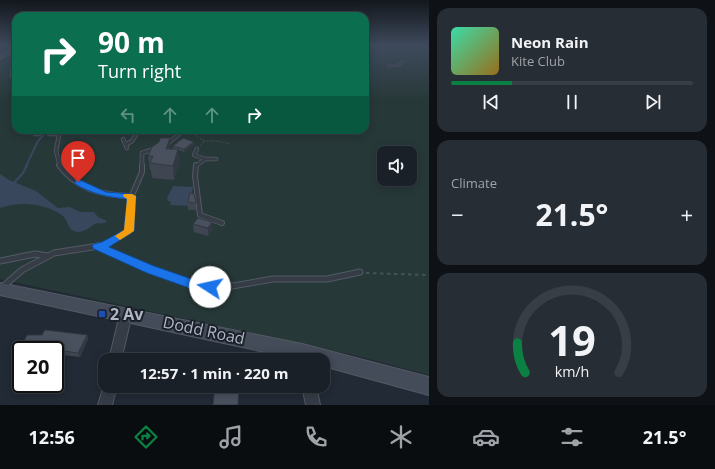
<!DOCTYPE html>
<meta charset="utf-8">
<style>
:root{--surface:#1a2028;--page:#272d34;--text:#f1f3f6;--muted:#9fa3a8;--line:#383e45;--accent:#0b8043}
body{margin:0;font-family:"Open Sans",sans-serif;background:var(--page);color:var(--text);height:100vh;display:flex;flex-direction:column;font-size:15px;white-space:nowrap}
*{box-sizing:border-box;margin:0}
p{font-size:13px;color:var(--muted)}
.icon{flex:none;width:22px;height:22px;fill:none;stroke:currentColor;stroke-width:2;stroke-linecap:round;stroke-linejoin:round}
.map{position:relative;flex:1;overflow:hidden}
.panel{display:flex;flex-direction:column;gap:8px;padding:8px;background:#0e1216;width:286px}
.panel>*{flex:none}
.banner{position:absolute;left:12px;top:12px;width:357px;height:122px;border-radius:12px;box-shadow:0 2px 10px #0003,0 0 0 1px var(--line);background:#0b6e4f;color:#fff;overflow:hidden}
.buttons{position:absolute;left:377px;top:146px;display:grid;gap:8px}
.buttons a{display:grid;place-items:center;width:40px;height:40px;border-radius:8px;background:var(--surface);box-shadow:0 2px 10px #0003,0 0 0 1px var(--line);font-size:20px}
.speed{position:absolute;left:12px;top:341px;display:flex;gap:8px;font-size:20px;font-weight:700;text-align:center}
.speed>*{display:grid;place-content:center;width:52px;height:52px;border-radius:50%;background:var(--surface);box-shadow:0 2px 10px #0003,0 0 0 1px var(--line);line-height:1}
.speed .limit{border:2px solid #111;border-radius:6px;background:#fff;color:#111}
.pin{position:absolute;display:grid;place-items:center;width:34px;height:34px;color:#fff;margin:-41px -17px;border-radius:50% 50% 50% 0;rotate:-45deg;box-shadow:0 0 4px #0007}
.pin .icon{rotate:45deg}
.me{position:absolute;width:44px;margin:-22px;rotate:280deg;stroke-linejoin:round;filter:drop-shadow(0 0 3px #0008)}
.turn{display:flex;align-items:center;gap:14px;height:84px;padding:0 20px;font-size:18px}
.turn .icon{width:52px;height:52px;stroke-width:2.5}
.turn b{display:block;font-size:28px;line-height:34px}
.lanes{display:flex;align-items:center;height:38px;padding:0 20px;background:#0003;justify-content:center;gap:20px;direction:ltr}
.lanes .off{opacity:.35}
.big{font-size:30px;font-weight:700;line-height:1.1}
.panel .widget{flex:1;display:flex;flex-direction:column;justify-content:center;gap:6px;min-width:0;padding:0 14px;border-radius:12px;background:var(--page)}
.panel .dial{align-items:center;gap:0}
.dial svg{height:104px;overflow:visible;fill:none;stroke:var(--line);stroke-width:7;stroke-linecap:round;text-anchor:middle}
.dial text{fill:var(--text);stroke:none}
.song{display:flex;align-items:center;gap:12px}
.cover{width:48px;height:48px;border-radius:6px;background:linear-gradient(135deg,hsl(160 70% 55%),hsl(40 70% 35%))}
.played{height:4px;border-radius:2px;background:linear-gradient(90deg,var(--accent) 25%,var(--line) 25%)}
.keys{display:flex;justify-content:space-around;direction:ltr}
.heat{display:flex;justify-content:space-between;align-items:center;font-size:22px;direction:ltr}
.trip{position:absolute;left:98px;top:353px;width:232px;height:40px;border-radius:12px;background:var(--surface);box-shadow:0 2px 10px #0003,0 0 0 1px var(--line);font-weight:700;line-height:40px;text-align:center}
.dock{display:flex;height:64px;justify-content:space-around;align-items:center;background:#0a0d10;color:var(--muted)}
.dock .icon{width:28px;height:28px}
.dock .active{color:var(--accent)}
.dock b{font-size:18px;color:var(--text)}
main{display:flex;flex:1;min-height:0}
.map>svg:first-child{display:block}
.green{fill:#273838;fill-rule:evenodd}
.water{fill:#39475d}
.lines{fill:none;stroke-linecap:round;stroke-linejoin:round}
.stream-far1{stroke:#39475d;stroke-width:2}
.stream{stroke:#39475d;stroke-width:2.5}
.lane-far4-casing{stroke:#535a64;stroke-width:3}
.lane-far3-casing{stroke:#535a64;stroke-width:3.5}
.lane-far2-casing{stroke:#535a64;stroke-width:4.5}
.lane-far1-casing{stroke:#535a64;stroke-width:6}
.lane-casing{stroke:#535a64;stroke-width:7}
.street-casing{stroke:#535a64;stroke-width:2}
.secondary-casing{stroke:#535a64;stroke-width:2}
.path-far1{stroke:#445356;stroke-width:1;stroke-dasharray:1.5 1.5;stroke-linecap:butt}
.path{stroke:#445356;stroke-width:2;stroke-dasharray:3.5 3.5;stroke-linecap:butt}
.lane-far4{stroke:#363c46;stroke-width:2}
.lane-far3{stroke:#363c46;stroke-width:2.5}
.lane-far2{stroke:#363c46;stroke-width:3}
.lane-far1{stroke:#363c46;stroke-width:4}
.lane{stroke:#363c46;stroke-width:5}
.street{fill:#363c46;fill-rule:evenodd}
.secondary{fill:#444b59;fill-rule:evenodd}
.wall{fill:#3f4652}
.shaded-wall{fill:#333942}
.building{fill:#49515f;stroke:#333942}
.route{fill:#1a73e8;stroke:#114b97}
.slow{fill:#f59e0b}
.transit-dot{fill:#1a4fb4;stroke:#1b212b;stroke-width:1.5}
.labels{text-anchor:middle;stroke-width:4;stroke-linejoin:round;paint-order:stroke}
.near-poi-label{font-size:16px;font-weight:bold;fill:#b0b7c3;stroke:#1b212b;text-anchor:start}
.near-street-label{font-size:16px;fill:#b0b7c3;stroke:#1b212b}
</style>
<main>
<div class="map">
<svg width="429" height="405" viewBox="0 0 429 405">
<rect width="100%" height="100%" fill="#222a35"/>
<path class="green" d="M365 45H429V375L358 356 0 279V60L16 50V130H365ZM384 153H410V179H384Z"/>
<g class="water">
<path d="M0 174 9 180 36 191 58 208 70 207 80 212H94L98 217 107 221C103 226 98 221 93 225 88 229 81 234 74 231 67 228 68 220 63 216 45 203 21 201 0 208Z"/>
<path d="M173 186 193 187 189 206 170 205 171 202 168 201 167 198Z"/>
</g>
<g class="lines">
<path class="stream-far1" d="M26 166 38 141 48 130"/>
<path class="stream" d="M13 184 23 173 27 165"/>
<g class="lane-far4-casing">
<g id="lane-far4">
<path d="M4 55 16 54"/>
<path d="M388 66 400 65 402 62"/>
<path d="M12 77V69L16 68"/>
</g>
</g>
<g class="lane-far3-casing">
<path id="lane-far3" d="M12 76 16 80"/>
</g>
<g class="lane-far2-casing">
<g id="lane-far2">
<path d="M35 134H39"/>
<path d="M49 134H59"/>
<path d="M123 139 127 148"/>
<path d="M127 144 132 141 139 130"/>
<path d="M166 145 184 130"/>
<path d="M197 149 194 155 205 159"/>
<path d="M60 166 56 151 60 130"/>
<path d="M142 166V153L154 149"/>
<path d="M196 166 205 159H216"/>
</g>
</g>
<g class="lane-far1-casing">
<g id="lane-far1">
<path d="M59 165C76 189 104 196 132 196"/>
<path d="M196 165 195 176 200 215 222 223"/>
<path d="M129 229 130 200 142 172V165"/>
</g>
</g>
<g class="lane-casing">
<g id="lane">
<path d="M98 246 151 270 199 286 221 288 273 279H327L360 272"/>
<path d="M0 261 35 254 48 256"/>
<path d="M0 289 22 270 54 253 105 245 129 231V228"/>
</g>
</g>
<g class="street-casing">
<g id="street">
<path d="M126 309 130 311 132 314 121 360H109L120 314 122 311Z"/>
<path d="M105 382V386H117L112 405H98Z"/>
<path d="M302 386H316L320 405H306Z"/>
</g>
</g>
<g class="secondary-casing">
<g id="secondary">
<path d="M16 47V50L0 59V55Z"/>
<path d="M0 283 302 344 429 377V395L323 366V360H302L0 295Z"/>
</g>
</g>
<g class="path-far1">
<path d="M190 132 204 141 200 146"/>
<path d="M204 141H217L231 144"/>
</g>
<path class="path" d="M366 273 429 275"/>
<use href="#lane-far4" class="lane-far4"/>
<use href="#lane-far3" class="lane-far3"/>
<use href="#lane-far2" class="lane-far2"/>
<use href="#lane-far1" class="lane-far1"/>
<use href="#lane" class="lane"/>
<use href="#street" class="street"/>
<use href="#secondary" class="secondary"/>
</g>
<g class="wall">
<path d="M194 145 184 152 178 150 179 163 174 180 152 178 151 170H150L148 156 171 149H173V146Z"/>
<path d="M188 202 196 203V210H188Z"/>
<path d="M193 224 212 230 208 236 194 232Z"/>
<path d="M87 335 88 339 80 357 55 354V350L24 349 22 345Z"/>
<path d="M208 386H239L215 388 208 387Z"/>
</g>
<g class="shaded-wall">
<path d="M170 138 171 152 166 149Z"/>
<path d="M194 142V145L184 152V149Z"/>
<path d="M178 149 179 163 174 180 173 166Z"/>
<path d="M212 222V230L208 236V228Z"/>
<path d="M87 335 88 339 80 357 78 353Z"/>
</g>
<g class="building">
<path d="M160 138H170L166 149H178L173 166 150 163 153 156H148L152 147 159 142Z"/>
<path d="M183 138 194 142 184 149 173 146Z"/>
<path d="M190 193 194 194 196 203 188 202Z"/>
<path d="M198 218 212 222 208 228 193 224Z"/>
<path d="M45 330 87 335 78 353 35 347 36 346 22 345 27 335H42Z"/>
<path d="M150 352 187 360H147Z"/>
<path d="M215 386H239L238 405H213Z"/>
</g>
<linearGradient id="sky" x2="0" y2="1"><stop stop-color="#13171d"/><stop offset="0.45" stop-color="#3e4a5c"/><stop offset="1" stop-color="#3e4a5c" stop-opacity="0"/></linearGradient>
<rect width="429" height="101" fill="url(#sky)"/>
<path class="route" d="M78 179 106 192 132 194 136 196 134 231 109 247 154 266 200 282 214 284 216 287 214 290 210 292 195 290 147 273 94 249 92 246 94 244 102 242 124 230 127 199C107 197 92 194 75 184V180Z"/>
<path class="slow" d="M124 194H132L136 196 134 231 120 240 115 236 124 230 127 199 123 196Z"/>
<rect class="transit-dot" x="98" y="310" width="8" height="8" rx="2"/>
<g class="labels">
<g class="near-poi-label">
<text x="110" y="320">2 Av</text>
</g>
<g class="near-street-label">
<text transform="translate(204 330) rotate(12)" y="6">Dodd Road</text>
</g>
</g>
</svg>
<div class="buttons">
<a><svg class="icon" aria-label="sound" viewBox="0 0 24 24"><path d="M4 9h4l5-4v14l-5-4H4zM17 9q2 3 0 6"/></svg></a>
</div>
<div class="speed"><div class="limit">20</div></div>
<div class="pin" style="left:78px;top:182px;background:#d93025"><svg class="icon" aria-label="arrive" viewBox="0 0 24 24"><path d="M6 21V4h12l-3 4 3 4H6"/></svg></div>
<svg class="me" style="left:210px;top:287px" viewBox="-20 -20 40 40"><circle r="19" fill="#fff"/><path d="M0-13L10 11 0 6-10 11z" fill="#1a73e8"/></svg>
<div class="trip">12:57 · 1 min · 220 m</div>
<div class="banner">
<div class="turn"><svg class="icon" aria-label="right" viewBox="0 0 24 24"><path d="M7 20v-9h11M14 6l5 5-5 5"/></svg><div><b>90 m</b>Turn right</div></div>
<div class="lanes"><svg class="icon off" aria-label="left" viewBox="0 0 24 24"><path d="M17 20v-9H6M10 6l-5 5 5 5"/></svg><svg class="icon off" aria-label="ahead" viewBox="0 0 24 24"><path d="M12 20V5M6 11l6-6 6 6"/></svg><svg class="icon off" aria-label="ahead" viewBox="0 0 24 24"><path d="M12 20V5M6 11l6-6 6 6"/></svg><svg class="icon" aria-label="right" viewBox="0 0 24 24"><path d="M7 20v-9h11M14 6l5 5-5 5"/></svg></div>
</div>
</div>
<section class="panel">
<div class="widget">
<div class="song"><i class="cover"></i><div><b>Neon Rain</b><p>Kite Club</p></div></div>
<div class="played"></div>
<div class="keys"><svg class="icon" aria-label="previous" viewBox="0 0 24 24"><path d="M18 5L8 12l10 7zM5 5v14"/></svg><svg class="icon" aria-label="pause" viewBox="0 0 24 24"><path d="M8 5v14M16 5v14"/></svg><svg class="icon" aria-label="next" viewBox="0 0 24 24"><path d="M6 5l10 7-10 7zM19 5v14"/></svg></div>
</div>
<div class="widget"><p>Climate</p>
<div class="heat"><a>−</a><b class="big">21.5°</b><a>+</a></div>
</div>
<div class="widget dial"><svg viewBox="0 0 100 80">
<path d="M14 69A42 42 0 1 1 86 69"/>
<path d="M14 69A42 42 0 0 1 8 46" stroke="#0b8043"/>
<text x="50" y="56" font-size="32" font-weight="700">19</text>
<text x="50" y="72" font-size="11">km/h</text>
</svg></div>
</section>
</main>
<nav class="dock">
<b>12:56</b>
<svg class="icon active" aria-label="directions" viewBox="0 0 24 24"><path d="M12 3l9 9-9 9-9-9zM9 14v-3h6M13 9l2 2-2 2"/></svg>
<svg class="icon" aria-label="music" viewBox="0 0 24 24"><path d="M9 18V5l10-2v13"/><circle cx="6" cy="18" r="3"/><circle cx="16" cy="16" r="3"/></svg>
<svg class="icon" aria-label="phone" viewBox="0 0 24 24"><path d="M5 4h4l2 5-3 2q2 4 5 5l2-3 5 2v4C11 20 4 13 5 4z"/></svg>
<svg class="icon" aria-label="climate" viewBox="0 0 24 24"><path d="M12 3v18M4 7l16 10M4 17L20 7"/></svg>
<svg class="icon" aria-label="car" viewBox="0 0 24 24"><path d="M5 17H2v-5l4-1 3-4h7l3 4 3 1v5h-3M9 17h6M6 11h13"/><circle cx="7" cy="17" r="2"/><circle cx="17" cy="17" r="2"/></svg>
<svg class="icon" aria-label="filters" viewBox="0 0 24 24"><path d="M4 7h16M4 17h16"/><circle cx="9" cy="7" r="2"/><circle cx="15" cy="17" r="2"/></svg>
<b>21.5°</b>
</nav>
